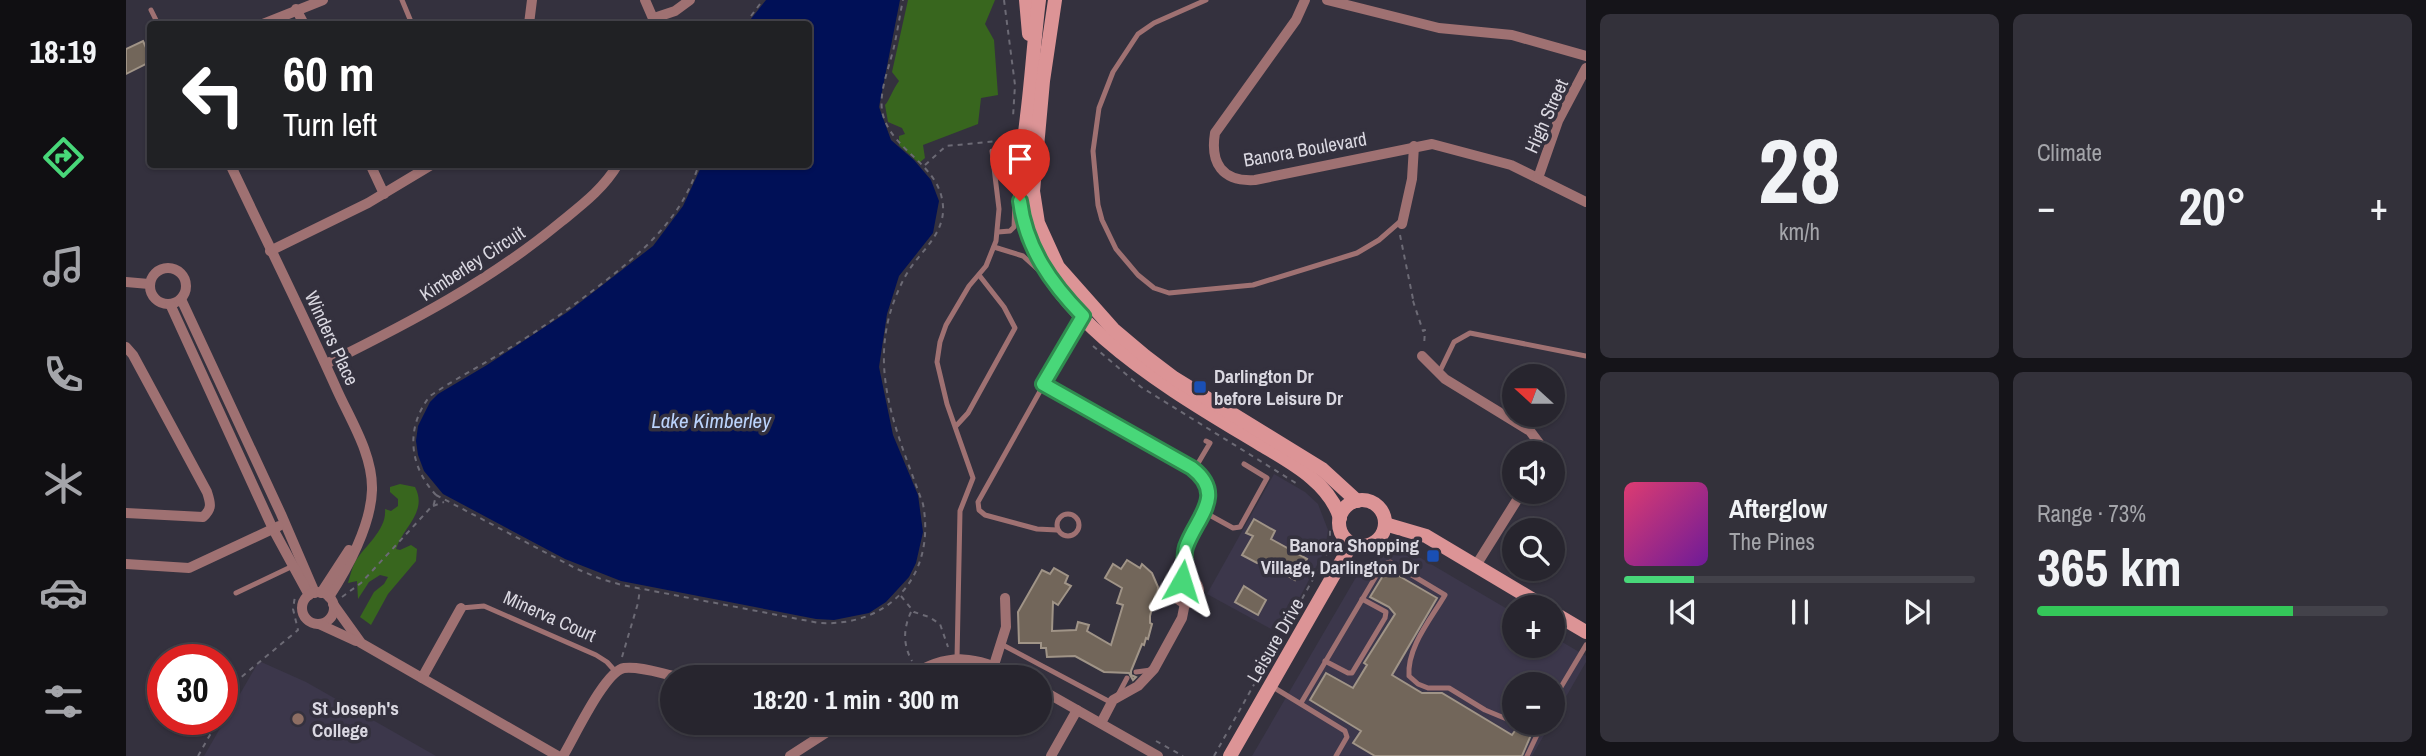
<!DOCTYPE html>
<meta charset="utf-8">
<style>
:root{--surface:#27252e;--page:#33313a;--text:#f1f3f6;--muted:#a4a5aa;--line:#43424a;--accent:#48d779}
body{margin:0;font-family:"Archivo Narrow",sans-serif;background:var(--page);color:var(--text);height:100vh;display:flex;flex-direction:column;font-size:26px;white-space:nowrap}
*{box-sizing:border-box;margin:0}
p{font-size:23px;color:var(--muted)}
.icon{flex:none;width:38px;height:38px;fill:none;stroke:currentColor;stroke-width:2;stroke-linecap:round;stroke-linejoin:round}
.map{position:relative;flex:1;overflow:hidden}
.sheet{display:flex;flex-direction:column;gap:14px;padding:14px;background:#151419;width:840px}
.sheet>*{flex:none}
.hud{position:absolute;left:21px;top:21px;width:665px;height:147px;border-radius:7px;box-shadow:0 2px 5px #0004,0 0 0 2px var(--line);background:#202124;color:#fff;overflow:hidden}
.needle{width:46px;rotate:291deg}
.fabs{position:absolute;left:1376px;top:364px;display:grid;gap:14px}
.fabs a{display:grid;place-items:center;width:63px;height:63px;border-radius:50%;background:var(--surface);box-shadow:0 2px 5px #0004,0 0 0 2px var(--line);font-size:35px}
.speed{position:absolute;left:21px;top:644px;display:flex;gap:14px;font-size:35px;font-weight:700;text-align:center}
.speed>*{display:grid;place-content:center;width:91px;height:91px;border-radius:50%;background:var(--surface);box-shadow:0 2px 5px #0004,0 0 0 2px var(--line);line-height:1}
.speed .limit{border:10px solid #d22;background:#fff;color:#111}
.pin{position:absolute;display:grid;place-items:center;width:60px;height:60px;color:#fff;margin:-72px -30px;border-radius:50% 50% 50% 0;rotate:-45deg;box-shadow:0 0 7px #0007}
.pin .icon{rotate:45deg}
.me{position:absolute;width:77px;margin:-38px;rotate:6deg;stroke-linejoin:round;filter:drop-shadow(0 0 5px #0008)}
.turn{display:flex;align-items:center;gap:24px;height:147px;padding:0 21px;font-size:32px}
.turn .icon{width:91px;height:91px;stroke-width:2.5}
.turn b{display:block;font-size:49px;line-height:60px}
.big{font-size:52px;font-weight:700;line-height:1.1}
.sheet .widget{flex:1;display:flex;flex-direction:column;justify-content:center;gap:10px;min-width:0;padding:0 24px;border-radius:10px;background:var(--page)}
.sheet .dial{align-items:center;gap:0}
.dial b{font-size:91px;line-height:1}
.song{display:flex;align-items:center;gap:21px}
.cover{width:84px;height:84px;border-radius:10px;background:linear-gradient(135deg,hsl(340 70% 55%),hsl(280 70% 35%))}
.played{height:7px;border-radius:4px;background:linear-gradient(90deg,var(--accent) 20%,var(--line) 20%)}
.keys{display:flex;justify-content:space-around;direction:ltr}
.heat{display:flex;justify-content:space-between;align-items:center;font-size:38px;direction:ltr}
.charge{height:10px;border-radius:5px;background:linear-gradient(90deg,#34c759 73%,var(--line) 0)}
.sheet .tiles{flex:1;display:grid;gap:14px;grid-template-columns:repeat(2,1fr)}
.trip{position:absolute;left:534px;top:665px;width:392px;height:70px;border-radius:35px;background:var(--surface);box-shadow:0 2px 5px #0004,0 0 0 2px var(--line);font-weight:700;line-height:70px;text-align:center}
main{display:flex;flex:1;min-height:0}
.tab-bar{display:flex;flex-direction:column;width:126px;justify-content:space-around;align-items:center;background:#100f12;color:var(--muted)}
.tab-bar .icon{width:49px;height:49px}
.tab-bar .on{color:var(--accent)}
.tab-bar b{font-size:32px;color:var(--text)}
.map>svg:first-child{display:block}
.built{fill:#3c374b}
.green{fill:#38661e}
.water{fill:#001057}
.building{fill:#72665a;stroke:#a09487;stroke-width:2}
.lines{fill:none;stroke-linecap:round;stroke-linejoin:round}
.path{stroke:#6c6a75;stroke-width:2;stroke-dasharray:5 5;stroke-linecap:butt}
.lane{stroke:#9f7172;stroke-width:5}
.street{stroke:#9f7172;stroke-width:10}
.secondary{stroke:#dc9496;stroke-width:14}
.route-casing{stroke:#2f8c4f;stroke-width:18}
.route{stroke:#48d779;stroke-width:12}
.transit-dot{fill:#1a4fb4;stroke:#34313e;stroke-width:2.5}
.education-dot{fill:#8d6e63;stroke:#34313e;stroke-width:2.5}
.labels{text-anchor:middle;stroke-width:7;stroke-linejoin:round;paint-order:stroke}
.street-label{font-size:19px;fill:#dad8e1;stroke:#34313e}
.poi-label{font-size:19px;font-weight:bold;fill:#dad8e1;stroke:#34313e;text-anchor:start}
.water-label{font-size:21px;font-style:italic;fill:#bbd3fc;stroke:#34313e}
</style>
<main>
<nav class="tab-bar">
<b>18:19</b>
<svg class="icon on" aria-label="directions" viewBox="0 0 24 24"><path d="M12 3l9 9-9 9-9-9zM9 14v-3h6M13 9l2 2-2 2"/></svg>
<svg class="icon" aria-label="music" viewBox="0 0 24 24"><path d="M9 18V5l10-2v13"/><circle cx="6" cy="18" r="3"/><circle cx="16" cy="16" r="3"/></svg>
<svg class="icon" aria-label="phone" viewBox="0 0 24 24"><path d="M5 4h4l2 5-3 2q2 4 5 5l2-3 5 2v4C11 20 4 13 5 4z"/></svg>
<svg class="icon" aria-label="climate" viewBox="0 0 24 24"><path d="M12 3v18M4 7l16 10M4 17L20 7"/></svg>
<svg class="icon" aria-label="car" viewBox="0 0 24 24"><path d="M5 17H2v-5l4-1 3-4h7l3 4 3 1v5h-3M9 17h6M6 11h13"/><circle cx="7" cy="17" r="2"/><circle cx="17" cy="17" r="2"/></svg>
<svg class="icon" aria-label="filters" viewBox="0 0 24 24"><path d="M4 7h16M4 17h16"/><circle cx="9" cy="7" r="2"/><circle cx="15" cy="17" r="2"/></svg>
</nav>
<div class="map">
<svg width="1460" height="756" viewBox="0 0 1460 756">
<rect width="100%" height="100%" fill="#34313e"/>
<g class="built">
<path d="M1148 474 1179 492 1192 504 1202 530 1199 550 1154 634 1081 594Z"/>
<path d="M1262 547H1276L1388 613V646H1426V636L1460 656V662L1426 721V684H1388V723H1425L1406 756H1126L1236 567Z"/>
<path d="M133 661 180 682 310 756H78Z"/>
</g>
<g class="green">
<path d="M782 0H869L859 24 868 40 872 95 855 98 852 124 797 145 799 158 793 163 773 145V136L779 134 776 128 762 122 759 105C763 101 767 89 773 81L766 72Z"/>
<path d="M274 484 289 487C302 512 277 527 270 549L274 550 285 545 291 549 290 561 262 594 245 625 234 617 248 592 258 584 262 577 254 575 243 582 232 599 231 581 222 583C224 576 226 568 229 562 239 545 261 530 259 509L265 511 272 506V499L264 492V487Z"/>
</g>
<path class="water" d="M640 0H774L753 107 765 140 788 160 805 180 813 201 807 233 773 276 761 314 753 367 767 435 792 495 797 532 790 563 783 577 760 602 743 613 708 620 690 619 495 581 439 559 317 494 298 471 292 455 290 441 292 426 304 402 312 394 361 365 443 311 527 246 557 206 576 165 682 164V24H621Z"/>
<g class="building">
<path d="M17 41 22 52 24 50V62L0 74V49Z"/>
<path d="M1128 519 1149 531 1145 539 1181 559 1169 580 1134 559 1131 563 1116 555 1127 536 1120 533Z"/>
<path d="M1001 560 1014 568 1016 564 1026 573 1032 587 1031 600H1028L1024 616V623L1026 624 1022 639 1020 638 1018 645 1016 644 1005 671V675L1010 677 1007 680 1003 673 978 672 949 656 921 657 920 648H915V643H893L892 612 916 570 924 574 928 568 942 576 939 583 945 586 932 605 927 602 926 631 950 630 952 622 963 625 961 631 985 645 997 605 991 603 996 588 979 578 987 564 995 569Z"/>
<path d="M1261 569 1311 598 1266 675 1296 693H1316L1386 735 1391 728 1405 735 1396 756H1249L1227 743 1235 731 1184 700 1200 673 1227 688 1241 665 1238 663 1269 614 1263 607 1244 597Z"/>
<path d="M1118 586 1140 600 1132 615 1109 602Z"/>
</g>
<g class="lines">
<g class="path">
<path d="M878 0 889 85 887 117"/>
<path d="M619 24 637 0"/>
<path d="M799 165 820 146 883 140"/>
<path d="M1274 235 1287 299H1285L1287 301 1297 331 1299 330 1298 346"/>
<path d="M967 346 1015 387 1173 485"/>
<path d="M310 495 451 569 475 579 496 585 693 623C765 627 810 574 797 504 768 424 735 357 780 275 793 252 819 235 817 206 814 164 767 152 757 115 751 93 765 64 769 42 772 28 774 14 777 0"/>
<path d="M307 506 318 502"/>
<path d="M775 596 788 612 803 617 814 624 822 647"/>
<path d="M216 597 235 583 308 504 310 495C283 466 279 428 304 396 327 380 353 367 377 352 409 333 440 311 469 289 514 254 555 221 573 164"/>
<path d="M785 612C777 629 777 645 786 661"/>
<path d="M496 657 512 603 514 589"/>
<path d="M96 711 107 687 113 679 172 630 167 609 169 596"/>
<path d="M1030 741 1057 756"/>
<path d="M72 756 93 719"/>
<path d="M1088 756 1200 556 1204 541V527"/>
</g>
<g class="lane">
<path d="M276 0 286 24"/>
<path d="M1080 0 1028 23 1012 34 987 72 973 108 967 151 972 205 976 220 990 249 1012 275 1028 288 1043 293 1127 285 1231 253 1253 240 1276 220"/>
<path d="M25 10 32 24"/>
<path d="M872 232 884 231 888 227 889 203"/>
<path d="M868 247 897 256 918 275"/>
<path d="M1313 373 1328 342 1344 333 1460 356"/>
<path d="M917 384 1066 468C1101 494 1070 518 1060 547 1057 558 1059 569 1059 580"/>
<path d="M830 426 842 413 889 328 878 307 853 275"/>
<path d="M1068 470 1084 443 1080 441"/>
<path d="M1078 512 1107 528 1114 527 1141 478 1118 464"/>
<circle cx="942" cy="525" r="11"/>
<path d="M931 530 911 529 859 515 853 510 852 502 955 318"/>
<path d="M110 593 169 565"/>
<path d="M335 608 358 606 470 655 481 662 489 671"/>
<path d="M875 644 986 703"/>
<path d="M831 659 834 511 847 478 821 404 811 362 814 342 820 325 843 286 860 266 870 241 873 209 866 151"/>
<path d="M1199 661 1222 673H1226L1259 618 1260 612 1236 599"/>
<path d="M1010 672 1025 670"/>
<path d="M1147 687 1219 731 1221 737 1210 756"/>
<path d="M992 695 1001 678"/>
<path d="M1426 702 1460 645"/>
<path d="M1175 703 1250 576 1258 564 1264 562 1319 595C1305 619 1281 647 1283 676L1292 684 1302 688H1323L1359 710 1388 722"/>
<path d="M1389 723 1411 725 1413 723"/>
<path d="M1401 756 1411 735V725"/>
</g>
<g class="street">
<path d="M519 0 529 23"/>
<path d="M1179 0 1170 20 1089 133C1084 163 1096 182 1129 180L1306 144 1385 165 1460 202"/>
<path d="M1201 0 1313 28 1386 35 1460 56"/>
<path d="M170 9 178 24"/>
<path d="M528 18 549 11 564 0"/>
<path d="M137 24 197 0"/>
<path d="M403 24 406 0"/>
<path d="M104 164C140 240 177 314 211 390 225 421 247 455 246 490 245 525 222 568 203 597"/>
<path d="M244 164 258 194"/>
<path d="M1412 178 1432 121 1460 68"/>
<path d="M1276 224 1286 179 1288 146"/>
<path d="M144 251 242 203 307 164"/>
<circle cx="42" cy="286" r="18"/>
<path d="M0 282 23 284"/>
<path d="M55 299 155 514 189 593"/>
<path d="M44 304 147 529 183 595"/>
<path d="M0 347 7 355 81 492C85 504 86 509 77 517L0 513"/>
<path d="M1296 356 1319 379 1404 431 1413 443V453"/>
<path d="M200 364C283 323 364 281 436 221 457 204 478 188 492 164"/>
<path d="M0 564 63 568 153 526"/>
<path d="M1349 567 1396 492"/>
<circle cx="1061" cy="591" r="12"/>
<circle cx="192" cy="608" r="16"/>
<path d="M195 593 223 550"/>
<path d="M207 604 235 643 432 756"/>
<path d="M193 624 230 641"/>
<path d="M868 665 880 627 879 598"/>
<path d="M783 677C822 651 852 656 891 677"/>
<path d="M296 678 335 608"/>
<path d="M914 689 1032 756"/>
<path d="M975 723 987 700 1012 686 1028 669 1056 618 1059 603"/>
<path d="M437 756C448 738 479 671 498 668 515 666 536 674 552 677"/>
<path d="M664 756 715 723"/>
<path d="M925 756 951 710"/>
</g>
<g class="secondary">
<path d="M900 0 903 34"/>
<path d="M913 0C908 39 906 77 901 116 898 145 891 176 895 205 907 314 1050 393 1134 444 1164 462 1203 482 1214 518"/>
<path d="M929 0 917 81 907 191 912 223 932 267 987 329 1019 356 1048 378 1196 469 1231 501"/>
<circle cx="1236" cy="523" r="23"/>
<path d="M1259 524 1300 536 1419 607"/>
<path d="M1426 612 1460 632"/>
<path d="M1104 756 1226 543"/>
</g>
</g>
<g class="lines">
<g class="route-casing">
<path id="route" d="M894 201C900 248 925 283 957 316L917 384 1066 468C1101 495 1070 518 1060 547 1057 557 1059 569 1059 580L1056 581"/>
</g>
<use href="#route" class="route"/>
</g>
<g class="transit-dot">
<rect x="1067" y="380" width="14" height="14" rx="3.5"/>
<rect x="1300" y="549" width="14" height="14" rx="3.5"/>
</g>
<circle class="education-dot" cx="172" cy="719" r="7"/>
<g class="labels">
<g class="street-label">
<text transform="translate(1420 116) rotate(-66)" y="7">High Street</text>
<text transform="translate(1179 149) rotate(-10)" y="7">Banora Boulevard</text>
<text transform="translate(346 263) rotate(-33)" y="7">Kimberley Circuit</text>
<text transform="translate(206 338) rotate(65)" y="7">Winders Place</text>
<text transform="translate(424 616) rotate(24)" y="7">Minerva Court</text>
<text transform="translate(1149 640) rotate(-60)" y="7">Leisure Drive</text>
</g>
<g class="poi-label">
<text x="1088" y="383">Darlington Dr<tspan x="1088" dy="22">before Leisure Dr</tspan></text>
<text x="1293" y="552" text-anchor="end">Banora Shopping<tspan x="1293" dy="22">Village, Darlington Dr</tspan></text>
<text x="186" y="715">St Joseph's<tspan x="186" dy="22">College</tspan></text>
</g>
<g class="water-label">
<text x="585" y="428">Lake Kimberley</text>
</g>
</g>
</svg>
<div class="fabs">
<a><svg class="needle" viewBox="-14 -14 28 28"><path d="M0-13l5 13h-10z" fill="#e53935"/><path d="M0 13l5-13h-10z" fill="#a4a5aa"/></svg></a>
<a><svg class="icon" aria-label="sound" viewBox="0 0 24 24"><path d="M4 9h4l5-4v14l-5-4H4zM17 9q2 3 0 6"/></svg></a>
<a><svg class="icon" aria-label="search" viewBox="0 0 24 24"><circle cx="10" cy="10" r="6"/><path d="M15 15l6 6"/></svg></a>
<a>+</a>
<a>−</a>
</div>
<div class="speed"><div class="limit">30</div></div>
<div class="pin" style="left:894px;top:201px;background:#d93025"><svg class="icon" aria-label="arrive" viewBox="0 0 24 24"><path d="M6 21V4h12l-3 4 3 4H6"/></svg></div>
<svg class="me" style="left:1056px;top:581px" viewBox="-20 -20 40 40"><path d="M0-17L14 15 0 8-14 15z" fill="#48d779" stroke="#fff" stroke-width="4"/></svg>
<div class="trip">18:20 · 1 min · 300 m</div>
<div class="hud">
<div class="turn"><svg class="icon" aria-label="left" viewBox="0 0 24 24"><path d="M17 20v-9H6M10 6l-5 5 5 5"/></svg><div><b>60 m</b>Turn left</div></div>
</div>
</div>
<section class="sheet">
<div class="tiles">
<div class="widget dial"><b>28</b><p>km/h</p></div>
<div class="widget"><p>Climate</p>
<div class="heat"><a>−</a><b class="big">20°</b><a>+</a></div>
</div>
<div class="widget">
<div class="song"><i class="cover"></i><div><b>Afterglow</b><p>The Pines</p></div></div>
<div class="played"></div>
<div class="keys"><svg class="icon" aria-label="previous" viewBox="0 0 24 24"><path d="M18 5L8 12l10 7zM5 5v14"/></svg><svg class="icon" aria-label="pause" viewBox="0 0 24 24"><path d="M8 5v14M16 5v14"/></svg><svg class="icon" aria-label="next" viewBox="0 0 24 24"><path d="M6 5l10 7-10 7zM19 5v14"/></svg></div>
</div>
<div class="widget"><p>Range · 73%</p><b class="big">365 km</b><div class="charge"></div></div>
</div>
</section>
</main>
